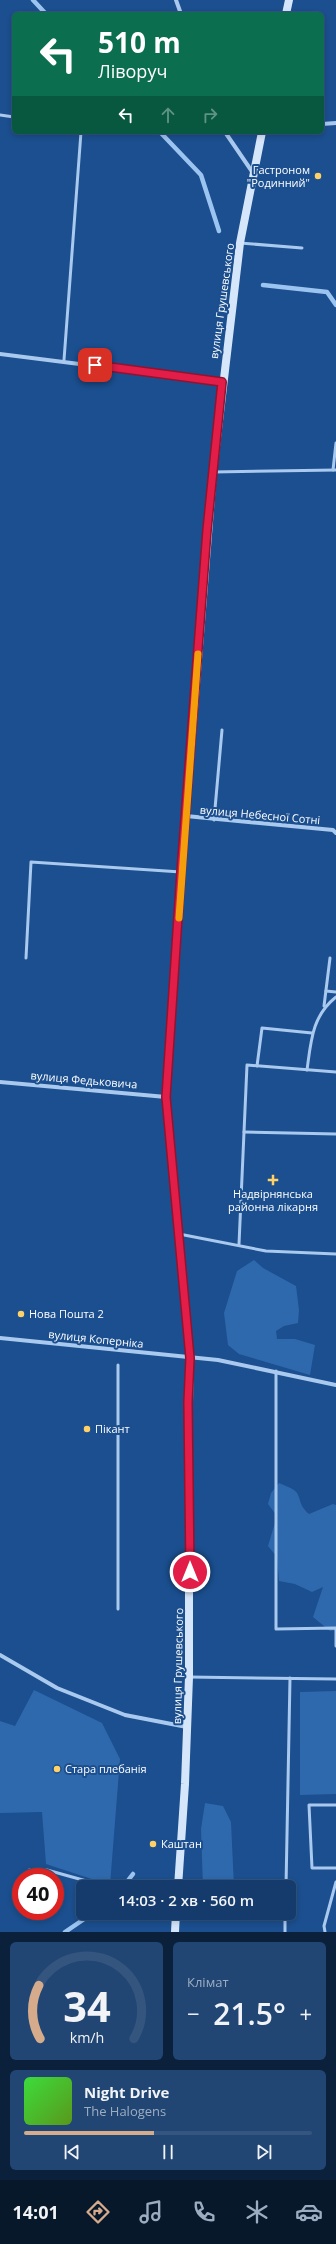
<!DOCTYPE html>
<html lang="uk">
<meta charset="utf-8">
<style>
:root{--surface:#143b6b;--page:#214673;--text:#f1f3f6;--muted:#9dadc1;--line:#33557e;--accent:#d6ab8b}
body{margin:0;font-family:"Open Sans",sans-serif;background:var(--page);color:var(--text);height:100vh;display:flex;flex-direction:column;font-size:15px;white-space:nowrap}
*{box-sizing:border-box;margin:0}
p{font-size:13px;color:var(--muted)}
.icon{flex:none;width:22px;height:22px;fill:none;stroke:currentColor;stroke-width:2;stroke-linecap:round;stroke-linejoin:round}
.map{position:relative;height:1932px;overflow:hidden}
.details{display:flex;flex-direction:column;gap:10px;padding:10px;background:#0b203b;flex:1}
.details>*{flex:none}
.banner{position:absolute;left:12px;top:12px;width:312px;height:122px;border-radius:6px;box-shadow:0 2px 6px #0003,0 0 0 1px var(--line);background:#0b6e4f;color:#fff;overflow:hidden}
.speed{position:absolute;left:12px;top:1868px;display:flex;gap:8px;font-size:20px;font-weight:700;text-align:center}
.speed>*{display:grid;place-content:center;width:52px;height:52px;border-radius:50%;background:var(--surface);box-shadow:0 2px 6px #0003,0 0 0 1px var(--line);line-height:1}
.speed .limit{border:6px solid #d22;background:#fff;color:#111}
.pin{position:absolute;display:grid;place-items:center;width:34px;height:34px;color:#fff;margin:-17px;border-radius:8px;box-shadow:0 2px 6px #0006}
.me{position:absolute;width:44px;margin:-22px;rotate:0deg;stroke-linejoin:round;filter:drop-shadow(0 0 3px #0008)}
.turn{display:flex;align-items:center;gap:14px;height:84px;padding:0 20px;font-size:18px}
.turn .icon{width:52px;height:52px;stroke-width:2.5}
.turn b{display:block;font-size:28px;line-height:34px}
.lanes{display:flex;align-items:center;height:38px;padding:0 20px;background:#0003;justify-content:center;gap:20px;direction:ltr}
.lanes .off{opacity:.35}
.big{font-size:30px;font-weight:600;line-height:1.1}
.details .widget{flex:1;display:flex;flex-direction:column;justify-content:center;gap:6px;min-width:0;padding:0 14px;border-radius:6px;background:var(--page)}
.details .dial{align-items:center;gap:0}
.dial svg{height:104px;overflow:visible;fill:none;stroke:var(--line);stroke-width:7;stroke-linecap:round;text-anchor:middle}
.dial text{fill:var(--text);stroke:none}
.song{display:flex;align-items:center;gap:12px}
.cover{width:48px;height:48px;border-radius:6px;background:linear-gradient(135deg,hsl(120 70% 55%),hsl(90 70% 35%))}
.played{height:4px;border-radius:2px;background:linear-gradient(90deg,var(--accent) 45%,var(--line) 45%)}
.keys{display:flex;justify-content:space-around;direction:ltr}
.heat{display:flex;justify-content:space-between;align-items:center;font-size:22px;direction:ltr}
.details .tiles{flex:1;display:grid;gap:10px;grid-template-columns:1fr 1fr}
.widget:last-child{grid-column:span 2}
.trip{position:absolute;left:76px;top:1880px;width:220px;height:40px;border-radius:6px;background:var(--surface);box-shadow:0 2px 6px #0003,0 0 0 1px var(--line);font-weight:600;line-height:40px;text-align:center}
.menu{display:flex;height:64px;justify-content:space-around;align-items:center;background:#08182b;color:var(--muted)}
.menu .icon{width:28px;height:28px}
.menu .on{color:var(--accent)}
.menu b{font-size:18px;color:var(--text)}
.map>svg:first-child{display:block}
.green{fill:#2e69ad}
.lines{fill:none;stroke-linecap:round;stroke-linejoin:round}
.stream{stroke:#9cc4f0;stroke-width:4.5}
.lane{stroke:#a9c9ee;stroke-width:3}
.street{stroke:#a9c9ee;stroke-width:4}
.secondary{stroke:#d6e6fa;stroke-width:8}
.route-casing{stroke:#92132f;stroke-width:10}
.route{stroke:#e11d48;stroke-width:7}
.slow{stroke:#f59e0b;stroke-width:7}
.poi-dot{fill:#ffd166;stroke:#1b4f8f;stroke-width:1.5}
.labels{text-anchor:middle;stroke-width:4;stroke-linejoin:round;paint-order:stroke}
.poi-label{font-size:11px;fill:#fff;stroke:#1b4f8f;text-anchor:start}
.street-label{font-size:11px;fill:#fff;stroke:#1b4f8f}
</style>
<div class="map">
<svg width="336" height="1932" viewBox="0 0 336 1932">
<rect width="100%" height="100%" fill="#1b4f8f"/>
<g class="green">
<path d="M254 1260 263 1268 296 1286 299 1310 298 1323 284 1326 276 1331 277 1339H295L315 1345 310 1375 239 1354 228 1345 224 1313 237 1271Z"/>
<path d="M279 1483C283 1485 290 1487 294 1490 302 1496 297 1504 309 1514L333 1504 336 1505V1630L330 1631 313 1617 323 1587 312 1592 295 1584 279 1581 277 1557 268 1546 277 1516 268 1504 271 1493Z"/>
<path d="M34 1690 102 1723 120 1759 110 1885 46 1864 42 1812 0 1813V1721L15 1726Z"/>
<path d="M336 1691V1794L300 1795V1692Z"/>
<path d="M205 1803 223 1806 231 1822 234 1887H203L201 1829Z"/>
</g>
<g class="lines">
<g class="stream">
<path d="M33 0 46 14"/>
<path d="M160 132 201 175 219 231"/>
<path d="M263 285 327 292 336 305"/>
<path d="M123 1887 133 1874"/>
<path d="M65 1932 93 1913"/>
</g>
<g class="lane">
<path d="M0 115 14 117"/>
<path d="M240 243 302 248"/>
<path d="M64 360 81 132"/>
<path d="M333 470 336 443"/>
<path d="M213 472 336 470"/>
<path d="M214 820 222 730"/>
<path d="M26 958 31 862 181 872"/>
<path d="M326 991 336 992"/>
<path d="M324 1006 330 958"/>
<path d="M257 1066 262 1028 312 1033"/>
<path d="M307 1070C311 1041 312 1016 336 997"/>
<path d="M244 1132 336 1134"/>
<path d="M179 1234 266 1251 336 1254"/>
<path d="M239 1244 247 1065 336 1072"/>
<path d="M118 1365V1609"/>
<path d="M276 1371V1629L336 1628V1646"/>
<path d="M189 1677 336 1679"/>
<path d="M336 1805H309L312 1868H336"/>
<path d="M29 1870H47L108 1887"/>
<path d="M286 1887 290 1678"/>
<path d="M285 1932V1913"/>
<path d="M325 1932 324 1926 336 1882"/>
</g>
<g class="street">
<path d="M176 0 181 14"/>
<path d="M322 124 336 123"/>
<path d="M225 132 253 173"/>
<path d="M0 354 222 382"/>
<path d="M186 816 333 830 336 833"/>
<path d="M0 1082 166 1097"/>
<path d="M0 1338 218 1360 336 1385"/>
<path d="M0 1655 57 1688 125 1715 187 1727"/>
</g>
<g class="secondary">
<path d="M286 14 289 0"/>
<path d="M178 1887 185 1784 189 1677V1402L190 1357 166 1097 181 872 213 472 240 243 262 132"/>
<path d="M175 1932 176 1913"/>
</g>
</g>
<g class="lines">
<g class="route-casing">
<path id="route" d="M95 365 222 382 207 530 181 872 166 1097 190 1358 188 1402 190 1572"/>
</g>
<use href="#route" class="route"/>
<path class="slow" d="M179 918 198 654"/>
</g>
<g class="poi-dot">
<circle cx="318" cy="176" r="4"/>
<path d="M271 1174h4v4h4v4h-4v4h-4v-4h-4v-4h4z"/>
<circle cx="21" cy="1314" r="4"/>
<circle cx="87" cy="1429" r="4"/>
<circle cx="57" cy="1769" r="4"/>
<circle cx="153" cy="1844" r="4"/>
</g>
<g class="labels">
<g class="poi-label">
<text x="310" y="174" text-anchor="end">Гастроном<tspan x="310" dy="13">"Родинний"</tspan></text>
<text x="273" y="1198" text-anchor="middle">Надвірнянська<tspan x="273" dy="13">районна лікарня</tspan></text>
<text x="29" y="1318">Нова Пошта 2</text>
<text x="95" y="1433">Пікант</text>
<text x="65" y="1773">Стара плебанія</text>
<text x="161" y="1848">Каштан</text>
</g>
<g class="street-label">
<text transform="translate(222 301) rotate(-82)" y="4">вулиця Грушевського</text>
<text transform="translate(260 815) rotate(5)" y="4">вулиця Небесної Сотні</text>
<text transform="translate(84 1080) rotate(5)" y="4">вулиця Федьковича</text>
<text transform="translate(96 1339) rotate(6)" y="4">вулиця Коперніка</text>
<text transform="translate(178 1666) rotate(-89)" y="4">вулиця Грушевського</text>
</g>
</g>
</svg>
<div class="speed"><div class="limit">40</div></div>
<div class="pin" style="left:95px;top:365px;background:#d93025"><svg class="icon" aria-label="arrive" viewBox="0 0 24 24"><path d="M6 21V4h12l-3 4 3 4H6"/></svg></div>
<svg class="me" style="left:190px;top:1572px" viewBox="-20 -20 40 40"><circle r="17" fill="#e11d48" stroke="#fff" stroke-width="3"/><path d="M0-11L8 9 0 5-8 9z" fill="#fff"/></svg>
<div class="trip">14:03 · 2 хв · 560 m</div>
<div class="banner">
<div class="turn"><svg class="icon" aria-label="left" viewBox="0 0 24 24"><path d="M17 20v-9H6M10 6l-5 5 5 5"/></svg><div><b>510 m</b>Ліворуч</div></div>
<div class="lanes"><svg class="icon" aria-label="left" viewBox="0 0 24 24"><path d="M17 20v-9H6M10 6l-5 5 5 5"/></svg><svg class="icon off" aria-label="ahead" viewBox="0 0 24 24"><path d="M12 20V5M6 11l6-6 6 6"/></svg><svg class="icon off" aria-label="right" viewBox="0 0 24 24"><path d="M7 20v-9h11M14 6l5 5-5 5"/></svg></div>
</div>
</div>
<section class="details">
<div class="tiles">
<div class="widget dial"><svg viewBox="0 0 100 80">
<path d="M14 69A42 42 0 1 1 86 69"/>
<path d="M14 69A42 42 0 0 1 13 28" stroke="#d6ab8b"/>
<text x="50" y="56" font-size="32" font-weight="700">34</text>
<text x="50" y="72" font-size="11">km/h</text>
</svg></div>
<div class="widget"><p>Клімат</p>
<div class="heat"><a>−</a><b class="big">21.5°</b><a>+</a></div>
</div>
<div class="widget">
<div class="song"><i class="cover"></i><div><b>Night Drive</b><p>The Halogens</p></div></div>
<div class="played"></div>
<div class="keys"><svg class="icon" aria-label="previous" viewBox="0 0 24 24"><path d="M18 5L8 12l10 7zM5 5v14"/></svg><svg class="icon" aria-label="pause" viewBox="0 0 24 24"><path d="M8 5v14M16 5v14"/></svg><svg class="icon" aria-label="next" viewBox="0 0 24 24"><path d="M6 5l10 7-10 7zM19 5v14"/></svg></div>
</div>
</div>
</section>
<nav class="menu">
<b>14:01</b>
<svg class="icon on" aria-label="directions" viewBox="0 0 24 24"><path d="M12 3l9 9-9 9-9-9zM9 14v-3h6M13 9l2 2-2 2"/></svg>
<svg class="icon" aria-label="music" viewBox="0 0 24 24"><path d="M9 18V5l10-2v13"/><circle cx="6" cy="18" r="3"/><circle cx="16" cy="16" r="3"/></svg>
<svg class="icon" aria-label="phone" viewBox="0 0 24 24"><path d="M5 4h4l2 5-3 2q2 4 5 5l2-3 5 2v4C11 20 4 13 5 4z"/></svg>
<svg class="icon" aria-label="climate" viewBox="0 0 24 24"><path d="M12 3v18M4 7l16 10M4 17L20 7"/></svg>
<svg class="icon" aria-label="car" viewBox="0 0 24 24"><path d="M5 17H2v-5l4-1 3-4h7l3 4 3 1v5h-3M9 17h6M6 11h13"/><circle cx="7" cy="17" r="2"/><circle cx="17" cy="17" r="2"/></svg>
</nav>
